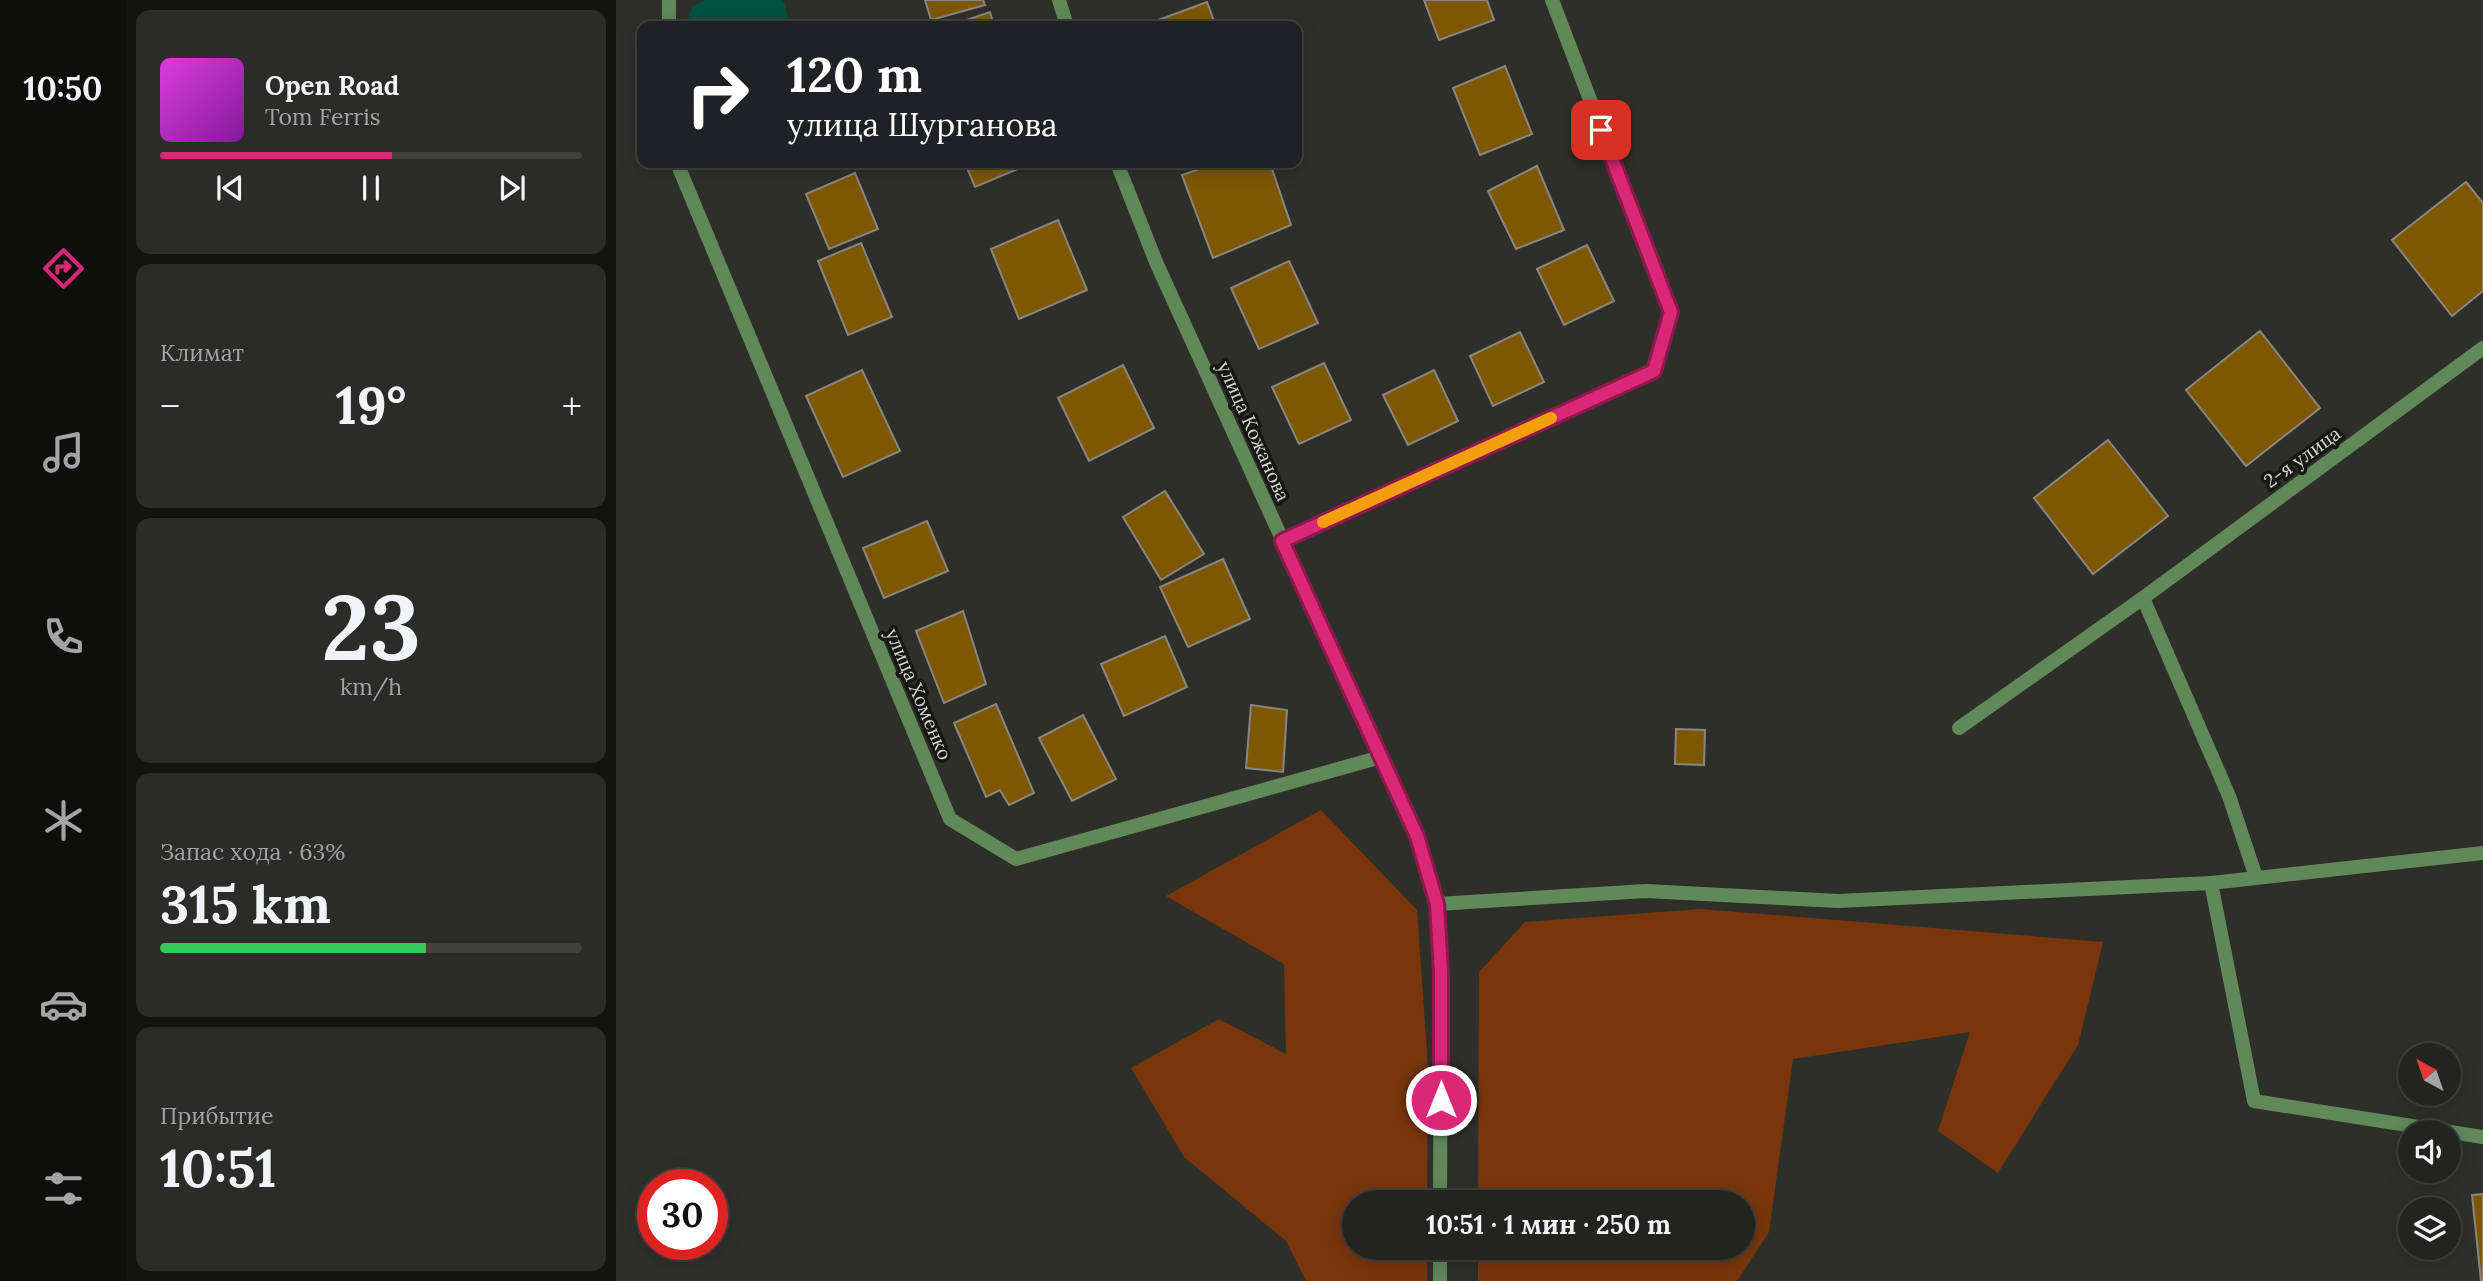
<!DOCTYPE html>
<html lang="ru">
<meta charset="utf-8">
<style>
:root{--surface:#232320;--page:#2b2b29;--text:#f1f3f6;--muted:#a3a4a5;--line:#40403e;--accent:#db2777}
body{margin:0;font-family:Lora,serif;background:var(--page);color:var(--text);height:100vh;display:flex;flex-direction:column;font-size:26px;white-space:nowrap}
*{box-sizing:border-box;margin:0}
p{font-size:23px;color:var(--muted)}
.icon{flex:none;width:38px;height:38px;fill:none;stroke:currentColor;stroke-width:2;stroke-linecap:round;stroke-linejoin:round}
.map{position:relative;flex:1;overflow:hidden}
.panel{display:flex;flex-direction:column;gap:10px;padding:10px;background:#131312;width:490px}
.panel>*{flex:none}
.top-card{position:absolute;left:21px;top:21px;width:665px;height:147px;border-radius:14px;box-shadow:0 4px 18px #0003,0 0 0 2px var(--line);background:#202124;color:#fff;overflow:hidden}
.needle{width:46px;rotate:320deg}
.fabs{position:absolute;left:1782px;top:1043px;display:grid;gap:14px}
.fabs a{display:grid;place-items:center;width:63px;height:63px;border-radius:50%;background:var(--surface);box-shadow:0 4px 18px #0003,0 0 0 2px var(--line);font-size:35px}
.speed{position:absolute;left:21px;top:1169px;display:flex;gap:14px;font-size:35px;font-weight:700;text-align:center}
.speed>*{display:grid;place-content:center;width:91px;height:91px;border-radius:50%;background:var(--surface);box-shadow:0 4px 18px #0003,0 0 0 2px var(--line);line-height:1}
.speed .limit{border:10px solid #d22;background:#fff;color:#111}
.pin{position:absolute;display:grid;place-items:center;width:60px;height:60px;color:#fff;margin:-30px;border-radius:14px;box-shadow:0 4px 10px #0006}
.me{position:absolute;width:77px;margin:-38px;rotate:0deg;stroke-linejoin:round;filter:drop-shadow(0 0 5px #0008)}
.turn{display:flex;align-items:center;gap:24px;height:147px;padding:0 35px;font-size:32px}
.turn .icon{width:91px;height:91px;stroke-width:2.5}
.turn b{display:block;font-size:49px;line-height:60px}
.big{font-size:52px;font-weight:700;line-height:1.1}
.panel .widget{flex:1;display:flex;flex-direction:column;justify-content:center;gap:10px;min-width:0;padding:0 24px;border-radius:14px;background:var(--page)}
.panel .dial{align-items:center;gap:0}
.dial b{font-size:91px;line-height:1}
.song{display:flex;align-items:center;gap:21px}
.cover{width:84px;height:84px;border-radius:10px;background:linear-gradient(135deg,hsl(300 70% 55%),hsl(290 70% 35%))}
.played{height:7px;border-radius:4px;background:linear-gradient(90deg,var(--accent) 55%,var(--line) 55%)}
.keys{display:flex;justify-content:space-around;direction:ltr}
.heat{display:flex;justify-content:space-between;align-items:center;font-size:38px;direction:ltr}
.charge{height:10px;border-radius:5px;background:linear-gradient(90deg,#34c759 63%,var(--line) 0)}
.trip{position:absolute;left:726px;top:1190px;width:413px;height:70px;border-radius:35px;background:var(--surface);box-shadow:0 4px 18px #0003,0 0 0 2px var(--line);font-weight:700;line-height:70px;text-align:center}
main{display:flex;flex:1;min-height:0}
.dock{display:flex;flex-direction:column;width:126px;justify-content:space-around;align-items:center;background:#0e0e0d;color:var(--muted)}
.dock .icon{width:49px;height:49px}
.dock .selected{color:var(--accent)}
.dock b{font-size:32px;color:var(--text)}
.map>svg:first-child{display:block}
.green{fill:#79360d}
.water{fill:#005241}
.building{fill:#7e5703;stroke:#898681;stroke-width:2}
.lines{fill:none;stroke-linecap:round;stroke-linejoin:round}
.lane{stroke:#608859;stroke-width:14}
.street{stroke:#608859;stroke-width:14}
.route-casing{stroke:#8e194d;stroke-width:18}
.route{stroke:#db2777;stroke-width:12}
.slow{stroke:#f59e0b;stroke-width:12}
.labels{text-anchor:middle;stroke-width:7;stroke-linejoin:round;paint-order:stroke}
.street-label{font-size:19px;fill:#d5d6d2;stroke:#171714}
</style>
<main>
<nav class="dock">
<b>10:50</b>
<svg class="icon selected" aria-label="directions" viewBox="0 0 24 24"><path d="M12 3l9 9-9 9-9-9zM9 14v-3h6M13 9l2 2-2 2"/></svg>
<svg class="icon" aria-label="music" viewBox="0 0 24 24"><path d="M9 18V5l10-2v13"/><circle cx="6" cy="18" r="3"/><circle cx="16" cy="16" r="3"/></svg>
<svg class="icon" aria-label="phone" viewBox="0 0 24 24"><path d="M5 4h4l2 5-3 2q2 4 5 5l2-3 5 2v4C11 20 4 13 5 4z"/></svg>
<svg class="icon" aria-label="climate" viewBox="0 0 24 24"><path d="M12 3v18M4 7l16 10M4 17L20 7"/></svg>
<svg class="icon" aria-label="car" viewBox="0 0 24 24"><path d="M5 17H2v-5l4-1 3-4h7l3 4 3 1v5h-3M9 17h6M6 11h13"/><circle cx="7" cy="17" r="2"/><circle cx="17" cy="17" r="2"/></svg>
<svg class="icon" aria-label="filters" viewBox="0 0 24 24"><path d="M4 7h16M4 17h16"/><circle cx="9" cy="7" r="2"/><circle cx="15" cy="17" r="2"/></svg>
</nav>
<section class="panel">
<div class="widget">
<div class="song"><i class="cover"></i><div><b>Open Road</b><p>Tom Ferris</p></div></div>
<div class="played"></div>
<div class="keys"><svg class="icon" aria-label="previous" viewBox="0 0 24 24"><path d="M18 5L8 12l10 7zM5 5v14"/></svg><svg class="icon" aria-label="pause" viewBox="0 0 24 24"><path d="M8 5v14M16 5v14"/></svg><svg class="icon" aria-label="next" viewBox="0 0 24 24"><path d="M6 5l10 7-10 7zM19 5v14"/></svg></div>
</div>
<div class="widget"><p>Климат</p>
<div class="heat"><a>−</a><b class="big">19°</b><a>+</a></div>
</div>
<div class="widget dial"><b>23</b><p>km/h</p></div>
<div class="widget"><p>Запас хода · 63%</p><b class="big">315 km</b><div class="charge"></div></div>
<div class="widget"><p>Прибытие</p><b class="big">10:51</b></div>
</section>
<div class="map">
<svg width="1867" height="1281" viewBox="0 0 1867 1281">
<rect width="100%" height="100%" fill="#2f2f2a"/>
<g class="green">
<path d="M705 810 801 910 812 1068 811 1202H738V1248H811V1281H690L670 1241 568 1157 515 1068 603 1019 670 1054 668 964 550 896Z"/>
<path d="M1085 909 1487 942 1462 1045 1382 1173 1322 1131 1354 1032 1177 1059 1153 1232 1121 1281H862V1248H1127V1202H862L863 972 909 922Z"/>
</g>
<path class="water" d="M90 0H165L169 5 174 26H70L76 6Z"/>
<g class="building">
<path d="M309 0H367L369 5 315 20Z"/>
<path d="M808 0H871L878 20 823 40Z"/>
<path d="M591 2 600 26H526Z"/>
<path d="M374 12 378 26H333Z"/>
<path d="M889 66 916 134 864 155 837 88Z"/>
<path d="M349 163H416L359 187Z"/>
<path d="M600 163H654L675 225 597 258 566 175Z"/>
<path d="M921 166 948 230 900 249 872 191Z"/>
<path d="M239 173 262 229 213 249 190 194Z"/>
<path d="M1850 182 1867 203V291L1836 316 1776 240Z"/>
<path d="M442 220 471 290 403 319 375 249Z"/>
<path d="M245 243 276 317 232 335 202 261Z"/>
<path d="M971 245 998 301 948 325 921 269Z"/>
<path d="M673 261 702 323 643 349 615 288Z"/>
<path d="M1644 331 1704 408 1630 466 1570 390Z"/>
<path d="M904 332 928 382 877 406 854 356Z"/>
<path d="M708 363 735 420 683 444 656 387Z"/>
<path d="M507 365 538 428 473 461 442 398Z"/>
<path d="M246 370 284 451 227 477 190 396Z"/>
<path d="M818 370 842 421 792 445 767 395Z"/>
<path d="M1492 440 1552 516 1477 574 1418 498Z"/>
<path d="M549 491 588 554 545 580 507 517Z"/>
<path d="M311 521 332 571 268 598 247 548Z"/>
<path d="M607 559 634 619 572 647 544 587Z"/>
<path d="M347 611 370 684 328 703 300 631Z"/>
<path d="M549 636 571 687 508 716 485 664Z"/>
<path d="M380 704 418 793 393 805 384 790 370 797 338 723Z"/>
<path d="M635 705 671 710 667 772 630 768Z"/>
<path d="M467 715 500 779 456 801 423 738Z"/>
<path d="M1060 729 1089 730 1088 765 1059 764Z"/>
<path d="M1867 1194V1281H1865L1856 1195Z"/>
</g>
<g class="lines">
<path class="lane" d="M1595 883 1638 1101 1867 1137"/>
<g class="street">
<path d="M53 0V26"/>
<path d="M443 0 451 26"/>
<path d="M61 163 334 819 400 859 765 757"/>
<path d="M501 163 540 262 801 836 821 904 825 973 824 1202"/>
<path d="M666 541 1039 371 1055 312 936 0"/>
<path d="M1527 598 1613 796 1640 877"/>
<path d="M1343 728 1527 598 1867 348"/>
<path d="M821 904 1030 891 1222 901 1595 883 1867 853"/>
<path d="M824 1281V1248"/>
</g>
</g>
<g class="lines">
<g class="route-casing">
<path id="route" d="M825 1100V972L821 904 801 836 666 541 1038 371 1055 312 985 130"/>
</g>
<use href="#route" class="route"/>
<path class="slow" d="M707 522 935 418"/>
</g>
<g class="labels">
<g class="street-label">
<text transform="translate(638 431) rotate(66)" y="7">улица Кожанова</text>
<text transform="translate(1686 457) rotate(-36)" y="7">2-я улица</text>
<text transform="translate(303 694) rotate(67)" y="7">улица Хоменко</text>
</g>
</g>
</svg>
<div class="fabs">
<a><svg class="needle" viewBox="-14 -14 28 28"><path d="M0-13l5 13h-10z" fill="#e53935"/><path d="M0 13l5-13h-10z" fill="#a3a4a5"/></svg></a>
<a><svg class="icon" aria-label="sound" viewBox="0 0 24 24"><path d="M4 9h4l5-4v14l-5-4H4zM17 9q2 3 0 6"/></svg></a>
<a><svg class="icon" aria-label="layers" viewBox="0 0 24 24"><path d="M12 4l9 5-9 5-9-5zM3 14l9 5 9-5"/></svg></a>
</div>
<div class="speed"><div class="limit">30</div></div>
<div class="pin" style="left:985px;top:130px;background:#d93025"><svg class="icon" aria-label="arrive" viewBox="0 0 24 24"><path d="M6 21V4h12l-3 4 3 4H6"/></svg></div>
<svg class="me" style="left:825px;top:1100px" viewBox="-20 -20 40 40"><circle r="17" fill="#db2777" stroke="#fff" stroke-width="3"/><path d="M0-11L8 9 0 5-8 9z" fill="#fff"/></svg>
<div class="trip">10:51 · 1 мин · 250 m</div>
<div class="top-card">
<div class="turn"><svg class="icon" aria-label="right" viewBox="0 0 24 24"><path d="M7 20v-9h11M14 6l5 5-5 5"/></svg><div><b>120 m</b>улица Шурганова</div></div>
</div>
</div>
</main>
